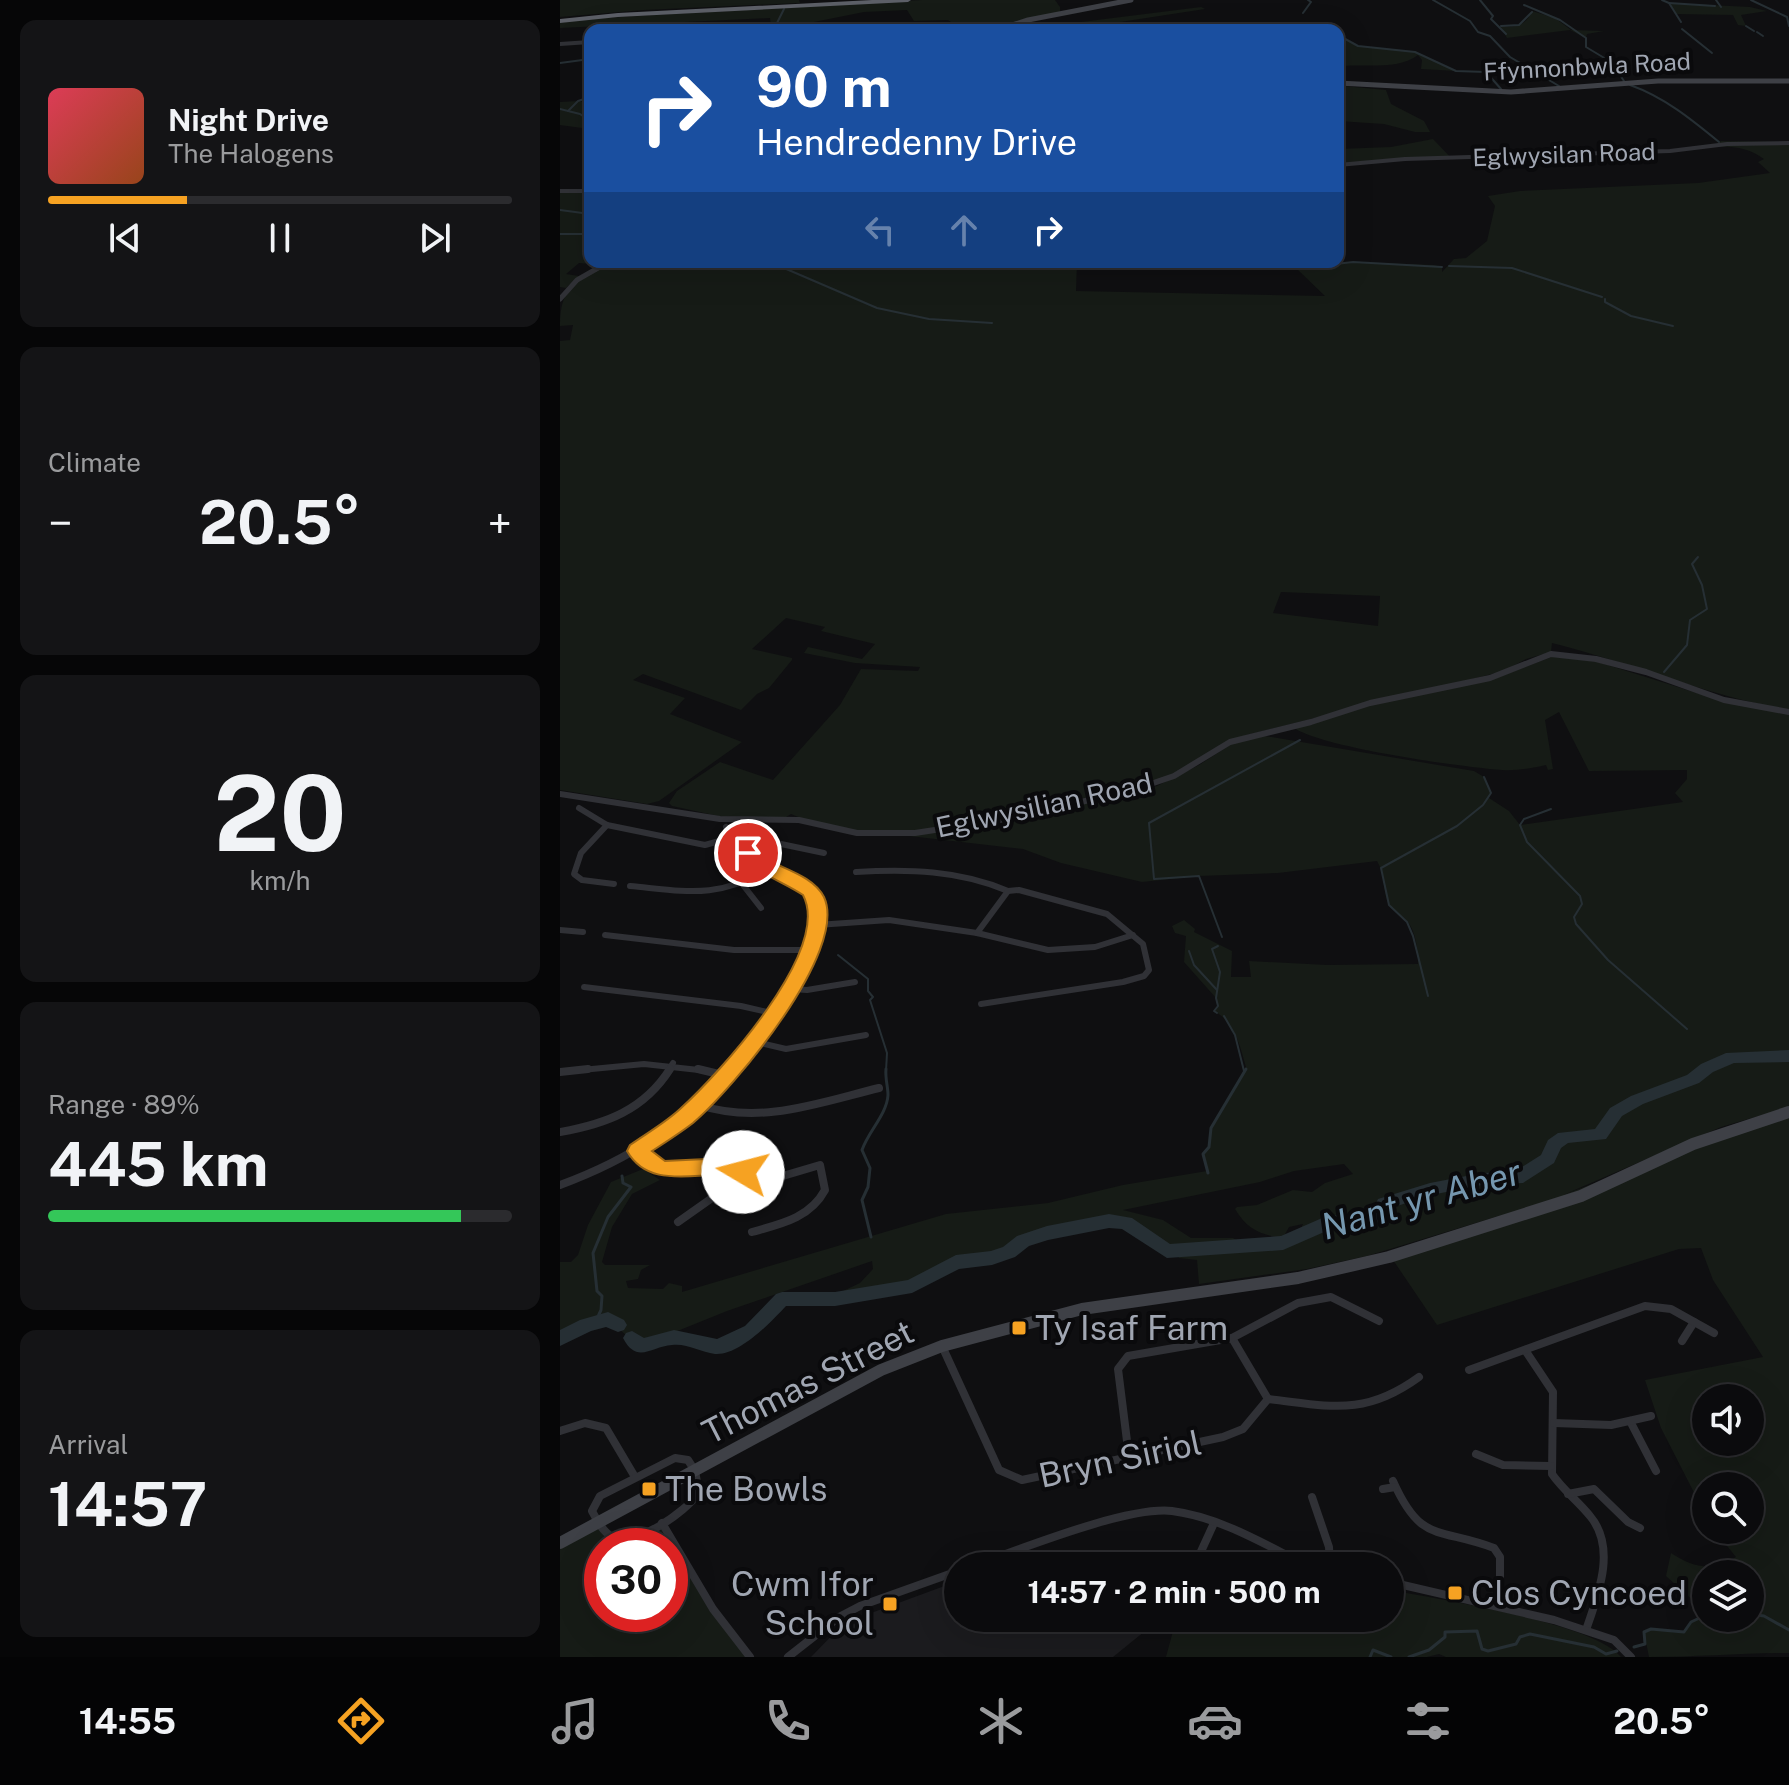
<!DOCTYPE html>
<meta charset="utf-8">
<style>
:root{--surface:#0b0b0d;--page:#141416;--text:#f1f3f6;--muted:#9a9b9d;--line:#2b2b2e;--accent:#f6a222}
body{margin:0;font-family:"Public Sans",sans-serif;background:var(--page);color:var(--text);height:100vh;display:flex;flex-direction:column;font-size:30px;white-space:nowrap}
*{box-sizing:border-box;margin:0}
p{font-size:26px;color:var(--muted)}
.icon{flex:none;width:44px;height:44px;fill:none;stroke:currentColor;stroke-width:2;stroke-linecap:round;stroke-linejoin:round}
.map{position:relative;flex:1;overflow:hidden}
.details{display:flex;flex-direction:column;gap:20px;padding:20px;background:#060607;width:560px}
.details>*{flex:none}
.top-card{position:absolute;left:24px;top:24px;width:760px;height:244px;border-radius:16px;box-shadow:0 8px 32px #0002,0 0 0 2px var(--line);background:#1a4fa0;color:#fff;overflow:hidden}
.controls{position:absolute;left:1132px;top:1384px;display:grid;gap:16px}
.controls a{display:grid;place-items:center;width:72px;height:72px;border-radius:50%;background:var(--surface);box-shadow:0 8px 32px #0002,0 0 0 2px var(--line);font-size:40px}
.speed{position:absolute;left:24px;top:1528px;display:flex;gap:16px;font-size:40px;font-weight:700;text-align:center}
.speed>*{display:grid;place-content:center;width:104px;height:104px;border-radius:50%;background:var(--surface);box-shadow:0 8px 32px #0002,0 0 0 2px var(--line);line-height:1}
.speed .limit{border:12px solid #d22;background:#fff;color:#111}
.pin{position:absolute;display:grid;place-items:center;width:68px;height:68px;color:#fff;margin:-34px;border:4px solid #fff;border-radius:50%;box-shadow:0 2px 8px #0007}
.me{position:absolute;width:88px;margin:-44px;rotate:278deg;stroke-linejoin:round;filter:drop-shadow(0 0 6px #0008)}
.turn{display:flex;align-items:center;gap:28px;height:168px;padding:0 40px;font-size:36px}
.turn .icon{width:104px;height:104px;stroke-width:2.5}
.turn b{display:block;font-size:56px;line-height:68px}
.lanes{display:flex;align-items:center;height:76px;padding:0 40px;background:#0003;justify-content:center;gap:40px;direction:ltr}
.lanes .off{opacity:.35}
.big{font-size:60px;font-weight:700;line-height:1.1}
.details .tile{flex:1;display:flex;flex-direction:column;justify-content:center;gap:12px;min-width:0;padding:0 28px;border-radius:16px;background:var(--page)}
.details .dial{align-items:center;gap:0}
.dial b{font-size:104px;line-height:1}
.song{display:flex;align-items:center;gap:24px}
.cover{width:96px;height:96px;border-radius:12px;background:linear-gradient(135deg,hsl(350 70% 55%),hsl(20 70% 35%))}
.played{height:8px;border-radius:4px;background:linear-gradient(90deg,var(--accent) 30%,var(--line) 30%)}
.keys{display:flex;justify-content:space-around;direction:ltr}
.heat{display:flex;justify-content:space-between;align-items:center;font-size:44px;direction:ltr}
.charge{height:12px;border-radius:6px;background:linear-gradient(90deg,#34c759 89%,var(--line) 0)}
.trip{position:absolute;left:384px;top:1552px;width:460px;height:80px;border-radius:40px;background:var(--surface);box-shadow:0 8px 32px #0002,0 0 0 2px var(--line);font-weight:700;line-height:80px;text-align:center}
.tab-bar{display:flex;height:128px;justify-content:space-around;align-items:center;background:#040405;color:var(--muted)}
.tab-bar .icon{width:56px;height:56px}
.tab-bar .selected{color:var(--accent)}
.tab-bar b{font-size:36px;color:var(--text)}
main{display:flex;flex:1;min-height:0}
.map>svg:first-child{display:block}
.built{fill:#1b1b1e}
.green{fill:#161b16;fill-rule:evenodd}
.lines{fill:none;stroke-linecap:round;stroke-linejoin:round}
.stream-far1{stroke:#262f34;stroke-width:2}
.stream{stroke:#262f34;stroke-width:3}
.river{fill:#262f34;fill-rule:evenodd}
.street-far3{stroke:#303136;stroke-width:4}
.street-far2{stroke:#303136;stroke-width:5}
.street-far1{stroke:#303136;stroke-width:6}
.street{stroke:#303136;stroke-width:8}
.secondary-far1{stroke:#3e4046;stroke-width:5}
.secondary{stroke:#3e4046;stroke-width:12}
.highway{fill:#5c5f67;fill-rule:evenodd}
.route{fill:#f6a222;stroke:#a06916;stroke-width:2}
.poi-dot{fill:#f6a222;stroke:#0a0a0c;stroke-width:3}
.labels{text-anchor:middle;stroke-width:8;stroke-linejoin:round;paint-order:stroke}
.far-street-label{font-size:24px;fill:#a0a6b2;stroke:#0a0a0c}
.street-label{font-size:28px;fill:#a0a6b2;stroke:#0a0a0c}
.near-poi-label{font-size:34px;fill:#a0a6b2;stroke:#0a0a0c;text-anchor:start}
.near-street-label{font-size:34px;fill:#a0a6b2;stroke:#0a0a0c}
.near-water-label{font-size:36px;font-style:italic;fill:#7597af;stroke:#0a0a0c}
</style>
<main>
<section class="details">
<div class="tile">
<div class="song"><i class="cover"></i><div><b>Night Drive</b><p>The Halogens</p></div></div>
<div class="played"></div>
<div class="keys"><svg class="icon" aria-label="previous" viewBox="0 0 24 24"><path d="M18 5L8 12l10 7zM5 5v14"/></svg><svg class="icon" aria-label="pause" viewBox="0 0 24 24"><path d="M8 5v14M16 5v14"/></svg><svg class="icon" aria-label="next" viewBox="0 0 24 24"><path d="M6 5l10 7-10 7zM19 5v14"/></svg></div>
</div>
<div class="tile"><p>Climate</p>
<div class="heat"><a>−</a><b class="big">20.5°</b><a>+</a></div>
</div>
<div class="tile dial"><b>20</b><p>km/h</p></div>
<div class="tile"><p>Range · 89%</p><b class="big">445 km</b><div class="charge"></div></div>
<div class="tile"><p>Arrival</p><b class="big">14:57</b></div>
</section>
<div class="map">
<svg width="1229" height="1657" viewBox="0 0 1229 1657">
<rect width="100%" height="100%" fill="#0f0f11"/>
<path class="built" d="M398 1581V1618H572L585 1631 553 1657H251L284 1623Z"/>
<g class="green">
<path d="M0 0H239L240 3 84 10 0 17Z"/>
<path d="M362 0H495L500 7V14L432 30H403L388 20 354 21 347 10 304 12 249 23 261 30 211 26 210 18 0 28V23L25 19Z"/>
<path d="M1109 3 1190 7 1207 11 1181 15 1186 26 1178 25 1173 15 1116 14Z"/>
<path d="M641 7 645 9 508 30H457Z"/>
<path d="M972 11 995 18 1011 30 1044 31 1027 34 1026 38 1010 30 947 38 940 26C955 28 966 26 972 11Z"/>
<path d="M778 35 798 46 855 52 896 71 861 69 862 60 858 55C838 70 808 64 784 66L778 63Z"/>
<path d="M784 86 826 90 831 104 864 121 870 132H855L824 124 778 121V88Z"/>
<path d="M18 101 26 102 25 108 30 107V129L0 125V102Z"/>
<path d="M873 139 892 159 831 160 778 165V149L831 147Z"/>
<path d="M1161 141 1229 142V710C1148 696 1072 663 992 643L991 652 966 659 944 671 687 735C659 744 638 764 612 775 580 787 545 793 512 801 424 822 318 853 231 814L226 817H163L112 806 109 803 117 791 160 762 213 780 280 705 301 669 358 671 360 667 295 663 244 653 248 647 302 659 315 644 261 631 265 627 226 618 192 649 232 658V660L209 688 197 694 181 710 83 674 73 680 125 698 110 714 182 742 99 801 87 804 0 790V341L10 340 13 325 0 326C0 282 19 283 51 262H517L516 291 765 296 738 270 793 262 874 265 882 267V272L894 259 906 258 927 241 935 206 928 196 960 191 1138 183 1210 173 1198 162 1204 159C1188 147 1172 146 1152 147ZM721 592 820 596 818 626 713 613Z"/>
<path d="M0 192H30V262H46L42 265 19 263 6 274 19 276 6 288 0 287Z"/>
<path d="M994 656 1038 662 1156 699 1229 713V1107L1161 1127 1003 1195 1229 1109V1653C1182 1653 1137 1657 1089 1657L1084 1632 1091 1629 1124 1632 1131 1622 1143 1615 1137 1604 1106 1576 1111 1553C1134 1568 1153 1572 1176 1557L1154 1530H1190V1486H1146V1516L1101 1428 1085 1380 1203 1357 1153 1280 1141 1248 1119 1249 877 1325 829 1254 942 1215 807 1256 747 1269 639 1284 637 1260 619 1258 614 1251 594 1244 566 1223 549 1221 487 1233 463 1241 449 1252 432 1258 396 1262 352 1286 266 1299 300 1283 313 1269 312 1261 167 1311 115 1332 87 1347 78 1346 48 1319 26 1325 0 1339V1262H11L18 1255 28 1225 51 1182 83 1169 100 1180 72 1194 52 1227 42 1262 45 1265H90L81 1270 78 1279 66 1281 68 1288 103 1289 109 1283 122 1286V1292L386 1214 488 1203 563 1185 647 1171 643 1154 649 1147 651 1128 686 1067C680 1046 675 1022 654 1011L658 1006 656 998 624 962 626 936 615 933 612 926 624 920 635 929 634 932 672 951 671 977H691L689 961 767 965 858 964C858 951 856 931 847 921 841 914 832 912 828 903 822 888 826 876 817 861L718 873 639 876 582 882 501 863 463 849 349 836 455 820 597 786 639 765 673 743 705 736 914 771 924 777 931 793 929 798 949 811 960 825 1123 802 1115 793 1127 779V770L1029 771 999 712 985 720 993 769 988 770 986 765C972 768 957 771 942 770 901 767 765 748 734 728L812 704 939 677ZM784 1164 793 1174 765 1183 752 1192 733 1190 697 1205 677 1207 675 1209C687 1229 700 1235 723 1238L729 1227 743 1224 737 1236 723 1243 686 1246 673 1238H631L603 1220 563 1210 700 1182 734 1171ZM1146 1398H1190V1442H1146ZM1146 1574H1190V1618H1146Z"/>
<path d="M39 1522 46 1533 64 1539 102 1523 142 1593 190 1657H0V1543ZM42 1546H110V1614H42Z"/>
<path d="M830 1590C877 1599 1035 1623 1061 1657H886L879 1654 867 1657H606L613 1631 590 1632 601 1618H830Z"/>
</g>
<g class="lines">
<g class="stream-far1">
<path d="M873 0 910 21 918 32 930 36 950 57 999 86"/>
<path d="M920 0 933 16 931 19 946 34"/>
<path d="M1102 0 1109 3 1121 22"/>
<path d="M1156 0 1161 7"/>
<path d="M1191 0 1227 17 1229 26"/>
<path d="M1109 3 1155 6"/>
<path d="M964 5 1000 20 1026 38V47L1051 62 1064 81"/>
<path d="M224 9 216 25 246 30"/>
<path d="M743 13 751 2 748 0"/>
<path d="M764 24 774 30"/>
<path d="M941 26 959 25 972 12"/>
<path d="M1186 26 1194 31"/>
<path d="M1122 29 1152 53"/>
<path d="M1197 32 1203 36"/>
<path d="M778 35 798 46 855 52 896 71 926 72 941 89"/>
<path d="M0 63 30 59"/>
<path d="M977 72 1044 70"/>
<path d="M1070 85C1104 97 1131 119 1159 142"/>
<path d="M0 109 20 114 30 121"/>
<path d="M8 111 18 101 30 97"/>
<path d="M30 132V136"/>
<path d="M29 148 30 143"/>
<path d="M0 210 30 214"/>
<path d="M0 234H30"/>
<path d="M210 262 317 308 369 319 432 323"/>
<path d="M733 262 741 268 793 262 882 267"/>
<path d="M889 266 952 268 1042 297"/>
<path d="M1045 299V302L1071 316 1113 326"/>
<path d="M1104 672 1127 645 1130 620 1147 609 1142 585 1132 564 1138 557"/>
<path d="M991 809 964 819 960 825 967 842 1020 896 1022 904 1014 917 1016 924 1048 960 1127 1029"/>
<path d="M662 937 639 876 594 879 589 823 740 740"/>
<path d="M629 951 634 965 657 990"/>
<path d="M278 955 308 979V991L313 997 310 1000 327 1053 326 1071"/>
<path d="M868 996 853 936 847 922 829 905 821 868 897 826 923 805 931 793 924 777"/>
<path d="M657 1013 654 1011 658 1006 656 998 660 972 652 949 658 946"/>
<path d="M664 1016 675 1035 684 1071"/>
</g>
<g class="stream">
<path d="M648 1173 643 1154 649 1147 651 1128 686 1069"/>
<path d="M311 1237 302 1200 308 1187 310 1168 302 1150C308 1132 327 1114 328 1095 328 1087 325 1078 326 1069"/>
<path d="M35 1323 41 1310 42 1296 37 1291 33 1253 48 1217 71 1187 63 1183 62 1176"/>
<path d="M1190 1614 1204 1616 1229 1630"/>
<path d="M1074 1647 1085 1644 1084 1632 1091 1629 1124 1632 1131 1622 1146 1615"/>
<path d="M810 1657 813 1650 831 1657"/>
<path d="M849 1657 869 1650 885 1637V1632L917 1631 922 1649 928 1651 956 1644 960 1637 970 1634 1034 1647 1046 1654 1057 1651"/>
</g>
<g class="river">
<path d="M1229 1050V1062L1174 1063 1153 1072 1139 1083 1083 1104 1062 1116 1046 1139 1008 1143 1001 1148 994 1163 963 1183 922 1185 871 1195 831 1208 826 1219 799 1230 771 1229 723 1250 607 1258 562 1229 549 1228 488 1240 469 1246 455 1257 432 1265 399 1269 352 1293 275 1306H226C211 1322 179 1356 155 1354 140 1352 127 1343 112 1345 92 1346 77 1365 63 1338L66 1333 72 1331 84 1338 114 1330 157 1339 185 1326 216 1294 222 1292H275L348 1280 396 1255 431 1251 443 1247 457 1236 487 1226 549 1214 572 1218 610 1244 721 1236 769 1215 798 1216 813 1210 818 1199 870 1183 922 1173 954 1172 981 1155 988 1140 998 1133 1035 1129 1050 1108 1071 1096 1127 1075 1141 1064 1166 1053Z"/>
<path d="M48 1312 64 1320 67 1325 64 1330 58 1332 46 1327 31 1331 0 1346V1330L20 1320Z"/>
</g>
<g class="street-far3">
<path d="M0 44 30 42"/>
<path d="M778 165 845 159 1110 151 1167 144 1229 143"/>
<path d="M0 191H30"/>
<path d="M35 270 48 262"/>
</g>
<path class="street-far2" d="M0 299 17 280 38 268"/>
<g class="street-far1">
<path d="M0 794 160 819 239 820 297 833H355L447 819 573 790 614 776 670 742 751 722 810 703 930 678 991 654 1036 659 1086 672 1164 700 1229 712"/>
<path d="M19 808 47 825 145 845 174 837"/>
<path d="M47 825 21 853 14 874 22 880 54 884"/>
<path d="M166 827C176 840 186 854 199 863 215 873 235 876 248 889 289 931 198 1040 170 1071"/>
<path d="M188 853 221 844 264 853"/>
<path d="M296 872C348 869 399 870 448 891"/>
<path d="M183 885 201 908"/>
<path d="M70 886C124 891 160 900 208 868"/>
<path d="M257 925 329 920 417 933 488 950 535 947 573 935"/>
<path d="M0 930 23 932"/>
<path d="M417 933 448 891 459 890 547 914 583 944 589 970 584 976 563 982 421 1004"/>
<path d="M45 935 174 950H249"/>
<path d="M24 987 181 1006 216 1014"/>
<path d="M232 989 247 990 295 982"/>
<path d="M196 1042 226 1049 306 1035"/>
<path d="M11 1071 84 1064 148 1071"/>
<path d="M108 1071 113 1063"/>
</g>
<g class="street">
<path d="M138 1069 167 1076"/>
<path d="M0 1072 28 1069"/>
<path d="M139 1105C201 1125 258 1103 319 1088"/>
<path d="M0 1132C46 1124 84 1110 110 1069"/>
<path d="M78 1151C116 1191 159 1145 192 1185L260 1165 265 1190C250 1218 221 1224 192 1232"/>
<path d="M0 1185C73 1158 119 1126 172 1069"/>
<path d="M118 1222 152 1198 192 1185"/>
<path d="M672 1338 708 1399"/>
<path d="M1122 1341 1134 1322"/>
<path d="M382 1346 439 1470 462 1480 663 1437 683 1429 708 1399"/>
<path d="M965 1350 993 1392 992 1474C1003 1490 1018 1501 1030 1516 1057 1548 1038 1595 1026 1630"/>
<path d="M909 1370 1085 1306 1111 1309 1154 1333"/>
<path d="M708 1399C770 1406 804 1417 859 1377"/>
<path d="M1070 1421 1096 1471"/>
<path d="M994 1423 1051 1425 1091 1416"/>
<path d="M0 1431 25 1423 46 1428 75 1477"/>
<path d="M916 1454 943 1465 991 1466"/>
<path d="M569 1457 558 1369 568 1356 672 1338 738 1303 771 1297 819 1321"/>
<path d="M115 1458 128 1460 135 1471 139 1493C125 1512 76 1548 51 1536 42 1531 37 1520 32 1511L40 1496Z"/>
<path d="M833 1481C861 1544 878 1527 934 1548L940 1557V1607"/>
<path d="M823 1489 835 1487"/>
<path d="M1008 1494 1034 1489 1068 1522 1080 1528"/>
<path d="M752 1497 769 1547 770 1566"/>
<path d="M102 1523 153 1609 190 1657"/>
<path d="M638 1558 654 1523"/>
<path d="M412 1566C459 1550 566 1506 612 1511 660 1517 706 1545 748 1566"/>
<path d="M830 1582 994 1620 1054 1640 1071 1657"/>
<path d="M228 1657 279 1617 300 1606 398 1571"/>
</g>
<g class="secondary-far1">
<path d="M436 30 468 20 571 0"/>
<path d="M778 83 951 92 1098 81H1229"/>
</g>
<path class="secondary" d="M0 1543 321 1370 382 1346 522 1309 738 1278 829 1257 1021 1196 1133 1144 1229 1112"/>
<path class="highway" d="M312 0H351L348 2 58 17 0 23V19L58 13Z"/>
</g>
<path class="route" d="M188 847C198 850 205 858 214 863 231 871 255 879 264 897 289 951 173 1089 133 1123 120 1133 106 1142 92 1151L105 1161 167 1158 191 1167 194 1172 191 1178C179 1182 171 1174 160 1175 126 1175 87 1186 67 1151L70 1145C87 1133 105 1123 120 1109 159 1074 272 950 243 895 222 881 195 873 179 853L182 849Z"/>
<g class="poi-dot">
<rect x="451" y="1320" width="16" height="16" rx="4"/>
<rect x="81" y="1481" width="16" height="16" rx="4"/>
<rect x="887" y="1585" width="16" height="16" rx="4"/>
<rect x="322" y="1596" width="16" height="16" rx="4"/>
</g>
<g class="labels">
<g class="far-street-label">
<text transform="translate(1027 67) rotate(-3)" y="8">Ffynnonbwla Road</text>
<text transform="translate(1004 155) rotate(-2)" y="8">Eglwysilan Road</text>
</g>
<g class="street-label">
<text transform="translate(484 805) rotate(-12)" y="10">Eglwysilian Road</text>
</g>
<g class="near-poi-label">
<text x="475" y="1340">Ty Isaf Farm</text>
<text x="105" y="1501">The Bowls</text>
<text x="314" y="1596" text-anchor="end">Cwm Ifor<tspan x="314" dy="39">School</tspan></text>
<text x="911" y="1605">Clos Cyncoed</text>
</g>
<g class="near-street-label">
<text transform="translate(248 1382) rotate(-27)" y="12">Thomas Street</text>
<text transform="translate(560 1459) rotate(-12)" y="12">Bryn Siriol</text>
</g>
<g class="near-water-label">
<text transform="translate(861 1199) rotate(-16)" y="13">Nant yr Aber</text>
</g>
</g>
</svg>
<div class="controls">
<a><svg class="icon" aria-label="sound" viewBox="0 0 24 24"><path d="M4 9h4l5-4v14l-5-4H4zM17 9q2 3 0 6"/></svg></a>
<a><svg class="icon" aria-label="search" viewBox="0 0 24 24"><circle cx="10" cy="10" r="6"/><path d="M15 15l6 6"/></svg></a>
<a><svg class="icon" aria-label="layers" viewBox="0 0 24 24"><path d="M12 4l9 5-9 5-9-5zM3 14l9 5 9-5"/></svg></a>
</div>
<div class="speed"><div class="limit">30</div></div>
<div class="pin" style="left:188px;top:853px;background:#d93025"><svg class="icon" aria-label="arrive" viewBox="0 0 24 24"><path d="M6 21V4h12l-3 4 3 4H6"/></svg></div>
<svg class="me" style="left:183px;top:1172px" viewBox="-20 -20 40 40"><circle r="19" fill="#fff"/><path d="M0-13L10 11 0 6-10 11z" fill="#f6a222"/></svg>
<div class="trip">14:57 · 2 min · 500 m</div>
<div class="top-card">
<div class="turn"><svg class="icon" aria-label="right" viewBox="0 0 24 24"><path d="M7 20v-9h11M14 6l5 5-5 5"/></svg><div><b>90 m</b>Hendredenny Drive</div></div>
<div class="lanes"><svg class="icon off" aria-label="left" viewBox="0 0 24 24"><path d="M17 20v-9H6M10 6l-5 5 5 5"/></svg><svg class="icon off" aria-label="ahead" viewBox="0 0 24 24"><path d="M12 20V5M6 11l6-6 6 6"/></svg><svg class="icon" aria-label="right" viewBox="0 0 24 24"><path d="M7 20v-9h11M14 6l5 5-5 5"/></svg></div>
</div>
</div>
</main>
<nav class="tab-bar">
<b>14:55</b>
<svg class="icon selected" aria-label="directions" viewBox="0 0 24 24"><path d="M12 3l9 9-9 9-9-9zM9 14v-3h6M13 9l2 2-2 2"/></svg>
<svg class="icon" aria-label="music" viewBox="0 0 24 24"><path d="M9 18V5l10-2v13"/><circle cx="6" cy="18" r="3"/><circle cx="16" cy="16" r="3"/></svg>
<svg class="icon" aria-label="phone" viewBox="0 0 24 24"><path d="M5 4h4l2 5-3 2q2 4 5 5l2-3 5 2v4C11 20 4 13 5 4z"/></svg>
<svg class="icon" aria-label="climate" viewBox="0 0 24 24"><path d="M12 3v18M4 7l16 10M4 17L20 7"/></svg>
<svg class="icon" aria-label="car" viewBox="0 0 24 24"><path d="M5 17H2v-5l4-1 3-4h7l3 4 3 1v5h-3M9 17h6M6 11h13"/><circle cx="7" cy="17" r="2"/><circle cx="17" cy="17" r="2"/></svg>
<svg class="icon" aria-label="filters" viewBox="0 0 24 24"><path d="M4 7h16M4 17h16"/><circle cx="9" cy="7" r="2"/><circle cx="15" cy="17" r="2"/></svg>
<b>20.5°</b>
</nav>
